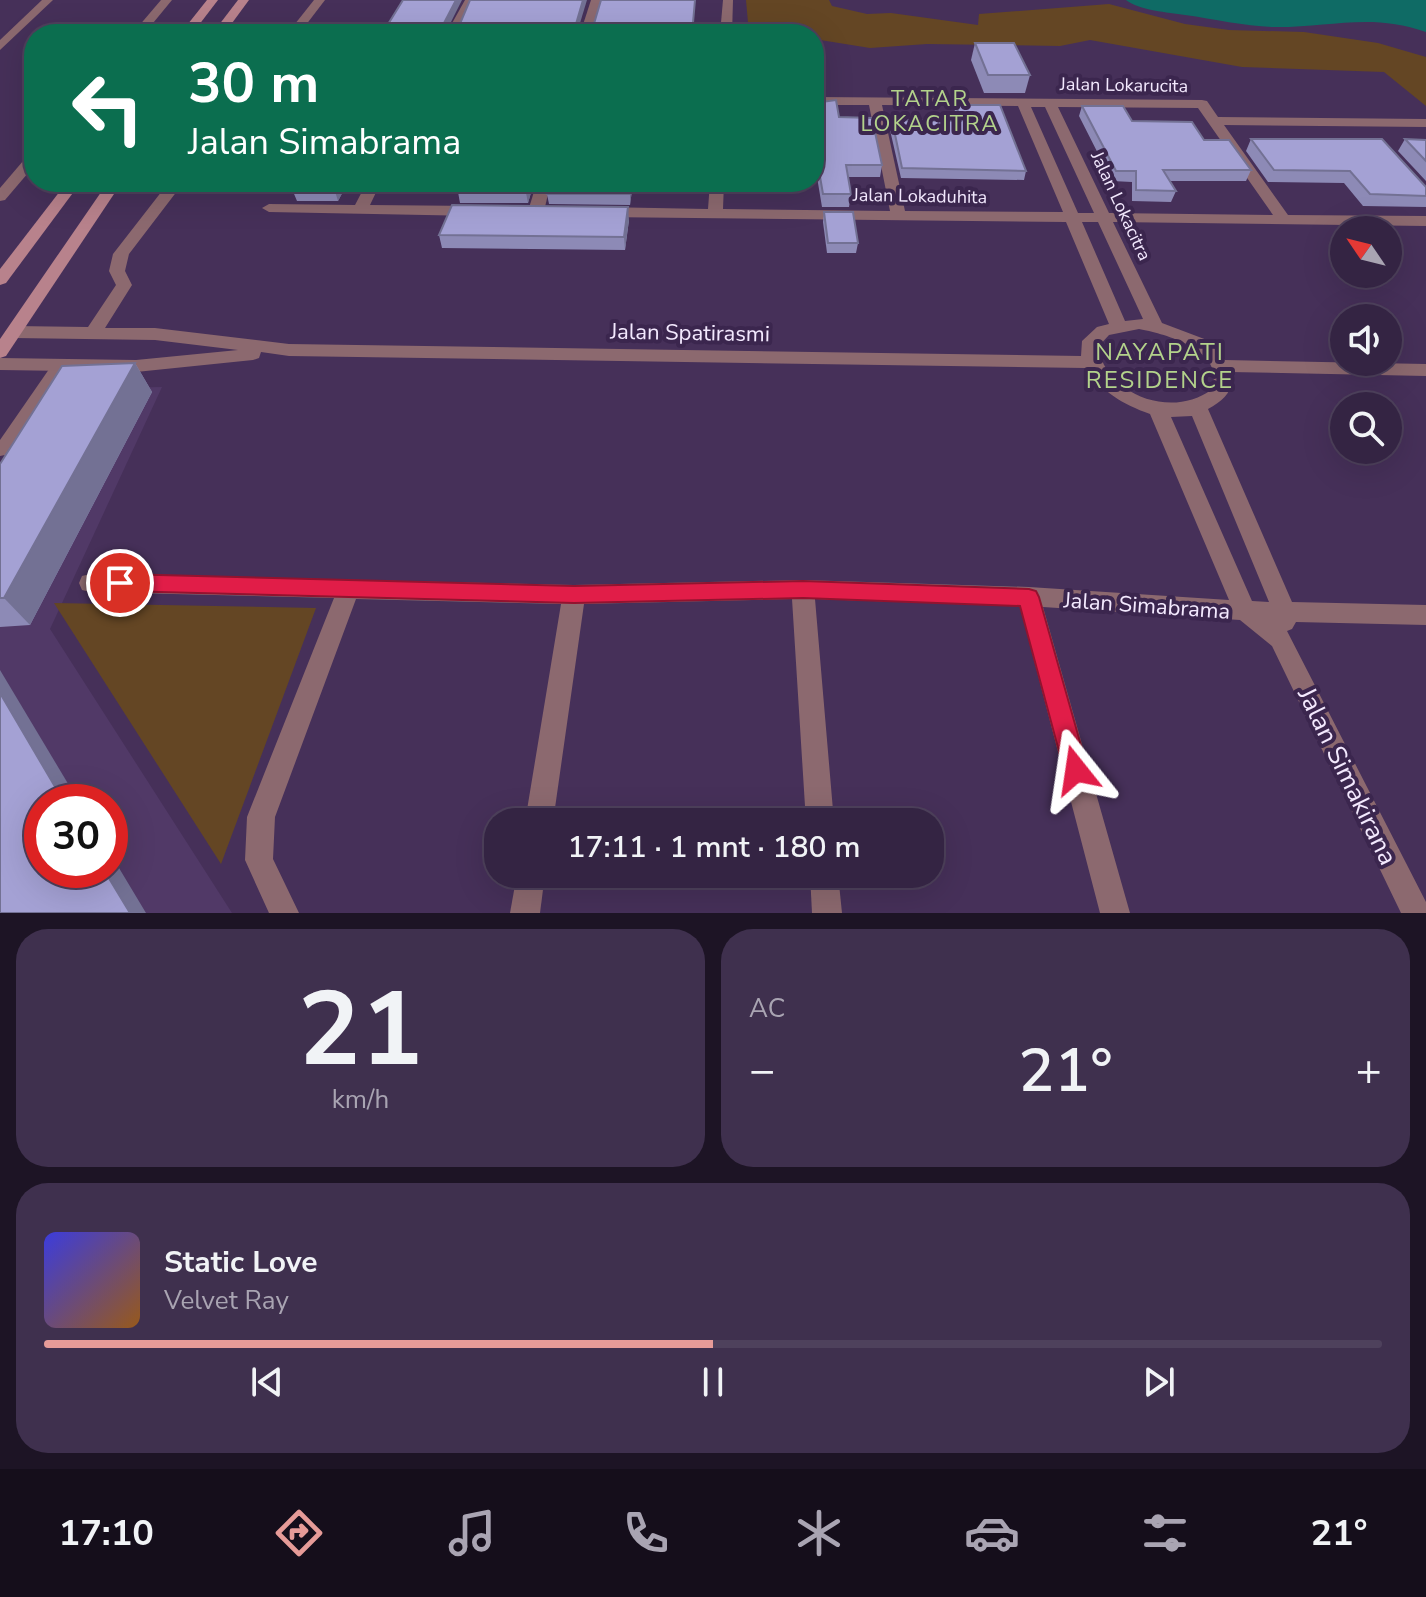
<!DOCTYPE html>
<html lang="id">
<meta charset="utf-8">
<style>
:root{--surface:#342443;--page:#3f304e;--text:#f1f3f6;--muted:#a9a4b2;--line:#4e415c;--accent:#e69b98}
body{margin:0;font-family:"Nunito Sans",sans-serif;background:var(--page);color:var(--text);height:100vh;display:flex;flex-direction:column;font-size:30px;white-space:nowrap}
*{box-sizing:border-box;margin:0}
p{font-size:26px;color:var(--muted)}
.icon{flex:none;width:44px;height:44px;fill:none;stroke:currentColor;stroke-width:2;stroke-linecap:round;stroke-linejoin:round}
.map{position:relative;height:913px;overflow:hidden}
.drawer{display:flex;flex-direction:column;gap:16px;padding:16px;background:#1d1425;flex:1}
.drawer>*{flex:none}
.top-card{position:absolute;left:24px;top:24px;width:800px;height:168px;border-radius:32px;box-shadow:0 8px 32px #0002,0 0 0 2px var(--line);background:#0b6e4f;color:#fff;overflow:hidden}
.needle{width:52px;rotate:305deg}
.buttons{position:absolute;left:1330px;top:216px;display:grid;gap:16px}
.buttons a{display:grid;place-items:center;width:72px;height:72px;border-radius:50%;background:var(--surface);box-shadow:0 8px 32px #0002,0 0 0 2px var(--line);font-size:40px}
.speed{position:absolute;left:24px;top:784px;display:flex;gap:16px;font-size:40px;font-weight:700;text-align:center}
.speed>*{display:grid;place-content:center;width:104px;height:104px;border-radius:50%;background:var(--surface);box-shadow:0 8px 32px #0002,0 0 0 2px var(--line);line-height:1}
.speed .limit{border:12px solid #d22;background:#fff;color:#111}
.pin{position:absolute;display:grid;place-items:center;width:68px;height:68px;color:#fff;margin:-34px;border:4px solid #fff;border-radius:50%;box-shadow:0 2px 8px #0007}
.me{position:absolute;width:88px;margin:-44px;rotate:345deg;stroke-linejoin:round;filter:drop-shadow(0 0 6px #0008)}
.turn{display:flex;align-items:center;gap:28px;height:168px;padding:0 32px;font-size:36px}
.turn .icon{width:104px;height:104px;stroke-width:2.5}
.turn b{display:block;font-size:56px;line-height:68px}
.big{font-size:60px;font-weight:600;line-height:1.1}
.drawer .widget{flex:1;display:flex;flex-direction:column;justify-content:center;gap:12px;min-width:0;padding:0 28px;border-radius:32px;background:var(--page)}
.drawer .dial{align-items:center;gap:0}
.dial b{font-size:104px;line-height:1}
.song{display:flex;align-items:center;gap:24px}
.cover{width:96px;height:96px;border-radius:12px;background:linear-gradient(135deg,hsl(240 70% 55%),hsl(30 70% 35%))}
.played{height:8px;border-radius:4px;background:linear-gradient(90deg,var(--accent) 50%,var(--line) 50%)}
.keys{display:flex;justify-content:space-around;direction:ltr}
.heat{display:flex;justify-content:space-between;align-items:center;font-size:44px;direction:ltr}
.drawer .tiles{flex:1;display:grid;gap:16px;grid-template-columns:1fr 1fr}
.widget:last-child{grid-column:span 2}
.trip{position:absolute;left:484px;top:808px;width:460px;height:80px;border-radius:32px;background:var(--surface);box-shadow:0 8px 32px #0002,0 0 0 2px var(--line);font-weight:600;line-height:80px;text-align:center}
.tab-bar{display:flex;height:128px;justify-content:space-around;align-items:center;background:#150e1b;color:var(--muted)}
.tab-bar .icon{width:56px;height:56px}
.tab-bar .current{color:var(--accent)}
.tab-bar b{font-size:36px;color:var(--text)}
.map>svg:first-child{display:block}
.built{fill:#513967;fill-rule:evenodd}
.green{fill:#644624}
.water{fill:#0f6b65}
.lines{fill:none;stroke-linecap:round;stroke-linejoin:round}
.service{fill:#8c696f;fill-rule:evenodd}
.minor{fill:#8c696f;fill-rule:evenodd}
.secondary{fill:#b8828c;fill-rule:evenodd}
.wall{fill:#8d8ab6}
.shaded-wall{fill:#737194}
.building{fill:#a4a1d4;stroke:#737194;stroke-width:2}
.route{fill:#e11d48;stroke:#92132f;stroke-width:2}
.labels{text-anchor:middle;stroke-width:8;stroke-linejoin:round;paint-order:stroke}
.far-street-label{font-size:18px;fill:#f3e9fe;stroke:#3b264e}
.far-quarter-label{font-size:22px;letter-spacing:2px;fill:#b3d28b;stroke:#3b264e}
.street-label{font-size:22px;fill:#f3e9fe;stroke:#3b264e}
.neighbourhood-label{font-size:24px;letter-spacing:2px;fill:#b3d28b;stroke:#3b264e}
.near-street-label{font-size:26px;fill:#f3e9fe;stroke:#3b264e}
</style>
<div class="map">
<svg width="1426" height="913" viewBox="0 0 1426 913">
<rect width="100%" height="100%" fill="#463059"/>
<path class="built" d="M162 387 50 629 232 913H0V512L74 389ZM42 802H110V870H42Z"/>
<g class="green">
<path d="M746 0H829L832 6 867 14 891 13 978 25 979 14 1109 4 1185 24 1229 30 1304 32 1378 43 1426 57V106L1384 72 1242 67 1090 40 1060 46 927 44 870 48 814 39V34H749Z"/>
<path d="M54 603 316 608 221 864Z"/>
</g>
<path class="water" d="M1126 0H1426V32C1371 12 1328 28 1272 27 1244 26 1214 19 1185 15 1167 12 1141 11 1126 0Z"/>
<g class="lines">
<path class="service" d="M58 361 64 365 5 455 0 456V440L54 362Z"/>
<g class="minor">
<path d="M42 0H53L0 50V40Z"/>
<path d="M161 0H172L144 34H132Z"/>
<path d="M314 0H325L299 34H287Z"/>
<path d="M465 0H475L458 34H446Z"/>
<path d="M591 0H601L592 34H580Z"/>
<path d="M723 0H733L732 34H720Z"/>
<path d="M814 97 1202 100 1207 101 1218 117 1426 119V127L1224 125 1288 215 1426 216V226L1113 222 1162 323 1207 340 1225 360 1426 364V376L1230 372C1235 391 1224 400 1208 409L1292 602 1426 605V625L1296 622 1292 629 1287 631 1426 902V913H1401L1272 646 1240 620 1043 607 1130 913H1100L1020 606 815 599 834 822H806L792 599 584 604 553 822H525L561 604 356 599 275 817 273 859 299 913H269L245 860 247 817 334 598 90 592 82 590 79 583 82 576 90 574 574 585 803 580 1029 587 1229 600 1150 414C1122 404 1103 392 1085 368L289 356 261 352 259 358 253 360 136 372 0 370V358L136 360 238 350 155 340 14 338 5 332 14 326 88 327 116 285 109 271 113 254 169 182H184L129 254 125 271 132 285 105 328H155L289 344 1081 356 1082 341 1097 327 1109 324 1066 222 601 217 593 212 601 207 708 209 710 182H724L723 209 890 211 869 105H814ZM882 105 1018 106 1063 212 905 211ZM1031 107H1045L1094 213H1078ZM1058 107 1198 108 1273 215 1109 213ZM1082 222H1098L1143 319 1125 321ZM1139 329C1166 334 1228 351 1211 390 1172 419 1106 395 1098 347L1109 335ZM1192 416 1269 602 1252 601 1171 417Z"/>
<path d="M34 153V166L5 200 0 201V188L29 154Z"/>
<path d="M367 182H381L370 205 477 206 485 211 477 216 269 212 262 208 269 204 355 205Z"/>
<path d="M537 182H551L544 211 536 216 528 211Z"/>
<path d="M517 874H545L540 913H510Z"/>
<path d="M810 874H838L842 913H812Z"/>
</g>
<g class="secondary">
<path d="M207 0H218L192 34H180Z"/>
<path d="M238 0H249L224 34H212Z"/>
<path d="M67 182H81L6 283 0 285V269Z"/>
<path d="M108 182H122L6 356 0 358V339Z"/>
</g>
</g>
<g class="wall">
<path d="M975 43 1030 75 1025 93H984L971 60Z"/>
<path d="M814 103 839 117 882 165 880 177H848L851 194 849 207H822L817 177H814Z"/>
<path d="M956 105 1026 171 1024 180 901 178 890 130 892 120 956 121 954 114Z"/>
<path d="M1082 106 1132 121 1251 170 1246 181H1170L1176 191 1171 202 1132 201V182L1112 181 1079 116Z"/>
<path d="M1251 139 1426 187V207L1363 206 1344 183 1268 182 1246 151Z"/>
<path d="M1405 139 1426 140V181L1398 151Z"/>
<path d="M283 182H348L338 201H297L292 189H286Z"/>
<path d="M462 182H534L528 203H460L458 192Z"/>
<path d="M550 182H633L630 205 549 204 547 194Z"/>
<path d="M824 212 858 243 856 253H827L823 222Z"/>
<path d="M629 220 625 250 442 248 439 235Z"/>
<path d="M135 363 152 392 30 625 0 627V464Z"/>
</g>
<g class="shaded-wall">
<path d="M456 0H462L445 34 442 27Z"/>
<path d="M583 0H587L577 33 576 24Z"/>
<path d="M332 182H348L338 201Z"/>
<path d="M529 182H534L528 203 526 193Z"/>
<path d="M631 182H633L630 205V194Z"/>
<path d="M628 207 629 220 625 250 624 237Z"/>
<path d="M135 363 152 392 30 625 4 598Z"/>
<path d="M0 670 79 802H64L0 693Z"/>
<path d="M110 853 146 913H130L104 870H110Z"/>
</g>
<g class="building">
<path d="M403 0H456L442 27 459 26 470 0H583L576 24 579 28 593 27 601 0H695L692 34H382Z"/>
<path d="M975 43H1014L1030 75H988Z"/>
<path d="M836 100 839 117 872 118 882 165H846L851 194H823L818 165H814V103Z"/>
<path d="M956 105H1000L1026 171 902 168 892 120 961 121Z"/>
<path d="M1082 106H1123L1132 121 1192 122 1204 140H1229L1251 170H1163L1176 191 1136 190V171H1116Z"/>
<path d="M1251 139H1382L1426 187V196L1370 194 1350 171 1274 170Z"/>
<path d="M1405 139 1426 140V161Z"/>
<path d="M462 182H529L526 193 458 192Z"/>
<path d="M550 182H631L630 194H547Z"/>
<path d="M452 205 628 207 624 237 439 235Z"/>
<path d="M824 212H853L858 243H828Z"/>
<path d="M135 363 4 598H0V464L62 366Z"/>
<path d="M0 693 64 802H42V870H104L130 913H0Z"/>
</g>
<path class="route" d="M120 574 574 586 803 581 1029 589 1036 591 1039 597 1088 770 1084 778 1076 781 1067 778 1064 770 1020 606 803 598 574 603 120 591 113 589 110 583 113 577Z"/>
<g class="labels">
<g class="far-street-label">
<text transform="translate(1124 85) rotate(1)" y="6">Jalan Lokarucita</text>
<text transform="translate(920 196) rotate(1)" y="6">Jalan Lokaduhita</text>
<text transform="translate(1121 206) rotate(65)" y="6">Jalan Lokacitra</text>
</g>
<g class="far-quarter-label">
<text x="930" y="106">TATAR<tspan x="930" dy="25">LOKACITRA</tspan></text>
</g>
<g class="street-label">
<text transform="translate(690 332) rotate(1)" y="8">Jalan Spatirasmi</text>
<text transform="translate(1147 605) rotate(4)" y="8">Jalan Simabrama</text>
</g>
<g class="neighbourhood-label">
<text x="1160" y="360">NAYAPATI<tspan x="1160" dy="28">RESIDENCE</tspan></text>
</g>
<g class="near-street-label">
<text transform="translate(1348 776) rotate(64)" y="9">Jalan Simakirana</text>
</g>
</g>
</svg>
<div class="buttons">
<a><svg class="needle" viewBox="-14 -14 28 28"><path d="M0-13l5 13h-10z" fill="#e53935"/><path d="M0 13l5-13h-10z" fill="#a9a4b2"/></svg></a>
<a><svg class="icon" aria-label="sound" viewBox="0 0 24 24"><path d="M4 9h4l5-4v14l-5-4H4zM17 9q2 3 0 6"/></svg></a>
<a><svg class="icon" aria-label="search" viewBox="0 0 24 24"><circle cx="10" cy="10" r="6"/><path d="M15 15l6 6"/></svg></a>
</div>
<div class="speed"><div class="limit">30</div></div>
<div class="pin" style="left:120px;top:583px;background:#d93025"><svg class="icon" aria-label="arrive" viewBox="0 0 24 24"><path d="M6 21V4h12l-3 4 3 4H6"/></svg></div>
<svg class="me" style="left:1076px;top:770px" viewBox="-20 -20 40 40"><path d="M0-17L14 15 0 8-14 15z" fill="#e11d48" stroke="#fff" stroke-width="4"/></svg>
<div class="trip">17:11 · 1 mnt · 180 m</div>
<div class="top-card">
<div class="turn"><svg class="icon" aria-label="left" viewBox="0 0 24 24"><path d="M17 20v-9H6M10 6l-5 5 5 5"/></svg><div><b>30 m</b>Jalan Simabrama</div></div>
</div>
</div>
<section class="drawer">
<div class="tiles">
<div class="widget dial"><b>21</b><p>km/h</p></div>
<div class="widget"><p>AC</p>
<div class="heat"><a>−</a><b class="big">21°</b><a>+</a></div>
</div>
<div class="widget">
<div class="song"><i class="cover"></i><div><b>Static Love</b><p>Velvet Ray</p></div></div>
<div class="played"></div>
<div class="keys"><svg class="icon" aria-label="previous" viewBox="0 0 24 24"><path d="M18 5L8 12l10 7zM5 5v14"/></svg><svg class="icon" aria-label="pause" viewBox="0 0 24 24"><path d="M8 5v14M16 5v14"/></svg><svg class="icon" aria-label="next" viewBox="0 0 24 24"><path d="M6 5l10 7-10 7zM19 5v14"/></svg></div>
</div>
</div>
</section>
<nav class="tab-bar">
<b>17:10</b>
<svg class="icon current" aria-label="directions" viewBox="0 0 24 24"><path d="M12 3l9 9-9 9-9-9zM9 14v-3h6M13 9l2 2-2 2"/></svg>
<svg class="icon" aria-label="music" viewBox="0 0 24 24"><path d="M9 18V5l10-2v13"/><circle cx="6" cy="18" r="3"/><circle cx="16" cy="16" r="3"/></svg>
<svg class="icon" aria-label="phone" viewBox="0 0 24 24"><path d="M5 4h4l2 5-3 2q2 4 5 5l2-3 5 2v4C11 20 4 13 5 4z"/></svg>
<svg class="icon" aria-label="climate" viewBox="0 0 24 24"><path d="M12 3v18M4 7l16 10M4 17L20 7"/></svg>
<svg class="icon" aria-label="car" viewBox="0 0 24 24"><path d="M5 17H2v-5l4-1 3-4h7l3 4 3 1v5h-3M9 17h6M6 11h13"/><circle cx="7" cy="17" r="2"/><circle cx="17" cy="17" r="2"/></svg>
<svg class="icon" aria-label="filters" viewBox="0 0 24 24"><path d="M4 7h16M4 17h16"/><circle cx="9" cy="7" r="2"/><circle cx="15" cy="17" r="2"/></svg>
<b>21°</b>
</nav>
